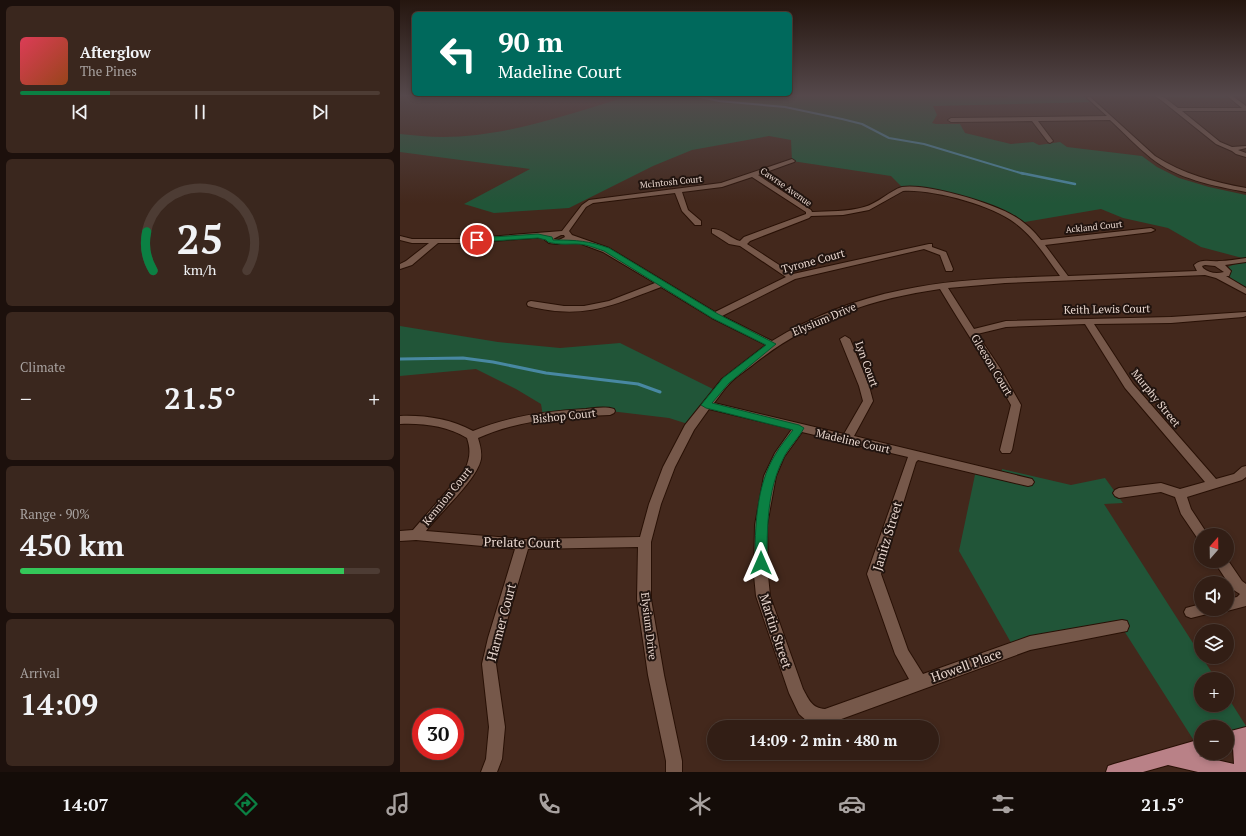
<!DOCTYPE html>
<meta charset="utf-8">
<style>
:root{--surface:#321e15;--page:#3a271e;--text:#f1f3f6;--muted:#a8a2a0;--line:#4d3c34;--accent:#0b8043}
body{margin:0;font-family:"PT Serif",serif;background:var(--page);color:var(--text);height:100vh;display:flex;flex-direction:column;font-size:15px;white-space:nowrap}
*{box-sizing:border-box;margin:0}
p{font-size:13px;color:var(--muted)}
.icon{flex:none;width:22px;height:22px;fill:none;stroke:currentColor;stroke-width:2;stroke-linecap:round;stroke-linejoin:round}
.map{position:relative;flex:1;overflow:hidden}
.sheet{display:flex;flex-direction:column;gap:6px;padding:6px;background:#1c100c;width:400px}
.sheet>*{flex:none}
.top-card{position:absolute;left:12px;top:12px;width:380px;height:84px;border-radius:6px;box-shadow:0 2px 6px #0003,0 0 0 1px var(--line);background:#00695c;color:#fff;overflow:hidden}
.needle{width:26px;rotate:20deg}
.tools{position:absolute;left:794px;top:528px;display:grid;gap:8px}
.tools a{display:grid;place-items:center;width:40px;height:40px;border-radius:50%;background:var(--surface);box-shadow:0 2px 6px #0003,0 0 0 1px var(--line);font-size:20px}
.speed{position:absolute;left:12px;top:708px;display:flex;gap:8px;font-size:20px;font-weight:700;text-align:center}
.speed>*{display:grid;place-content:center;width:52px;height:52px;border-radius:50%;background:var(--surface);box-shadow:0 2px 6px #0003,0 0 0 1px var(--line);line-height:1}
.speed .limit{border:6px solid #d22;background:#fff;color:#111}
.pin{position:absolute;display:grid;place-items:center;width:34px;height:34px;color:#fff;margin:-17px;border:2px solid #fff;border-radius:50%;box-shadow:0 1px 4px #0007}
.me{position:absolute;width:44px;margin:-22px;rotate:0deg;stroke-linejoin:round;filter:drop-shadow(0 0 3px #0008)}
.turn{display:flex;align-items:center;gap:14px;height:84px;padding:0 20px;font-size:18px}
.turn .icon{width:52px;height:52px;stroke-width:2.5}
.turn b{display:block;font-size:28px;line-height:34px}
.big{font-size:30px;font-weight:800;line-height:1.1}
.sheet .widget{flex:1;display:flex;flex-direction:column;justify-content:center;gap:6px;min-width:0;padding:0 14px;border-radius:6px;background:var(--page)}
.sheet .dial{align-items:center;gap:0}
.dial svg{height:104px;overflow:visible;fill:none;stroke:var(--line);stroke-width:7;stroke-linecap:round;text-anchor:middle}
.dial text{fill:var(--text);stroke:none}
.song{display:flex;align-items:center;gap:12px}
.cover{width:48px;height:48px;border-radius:6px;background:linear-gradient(135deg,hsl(350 70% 55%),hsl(20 70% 35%))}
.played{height:4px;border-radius:2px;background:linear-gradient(90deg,var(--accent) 25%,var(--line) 25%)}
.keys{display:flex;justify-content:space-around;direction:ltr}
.heat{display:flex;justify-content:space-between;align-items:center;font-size:22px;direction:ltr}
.charge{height:6px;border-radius:3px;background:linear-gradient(90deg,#34c759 90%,var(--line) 0)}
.trip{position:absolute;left:307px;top:720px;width:232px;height:40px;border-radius:20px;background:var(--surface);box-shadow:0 2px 6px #0003,0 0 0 1px var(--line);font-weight:800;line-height:40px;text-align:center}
.tabs{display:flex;height:64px;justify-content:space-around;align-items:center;background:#140c08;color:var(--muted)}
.tabs .icon{width:28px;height:28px}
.tabs .active{color:var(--accent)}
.tabs b{font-size:18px;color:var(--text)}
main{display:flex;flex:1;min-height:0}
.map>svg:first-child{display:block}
.green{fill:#215538}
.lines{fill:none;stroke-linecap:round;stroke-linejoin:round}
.stream-far2{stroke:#4888a2;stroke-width:2}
.stream-far1{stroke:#4888a2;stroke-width:2.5}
.stream{stroke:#4888a2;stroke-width:3}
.minor-casing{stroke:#281005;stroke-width:2}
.major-casing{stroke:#281005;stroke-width:2}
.minor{fill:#76584a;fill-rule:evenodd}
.major{fill:#b98187;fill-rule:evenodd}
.route{fill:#0b8043;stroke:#07532c}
.labels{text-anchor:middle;stroke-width:4;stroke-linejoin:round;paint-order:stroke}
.far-street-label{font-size:9px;fill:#e9d7cf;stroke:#21140f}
.street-label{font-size:11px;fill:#e9d7cf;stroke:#21140f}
.near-street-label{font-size:13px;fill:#e9d7cf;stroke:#21140f}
</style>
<main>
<section class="sheet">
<div class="widget">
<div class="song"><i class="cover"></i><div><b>Afterglow</b><p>The Pines</p></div></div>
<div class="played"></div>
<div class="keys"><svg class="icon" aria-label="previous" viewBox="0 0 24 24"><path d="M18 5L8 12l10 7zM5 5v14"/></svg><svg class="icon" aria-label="pause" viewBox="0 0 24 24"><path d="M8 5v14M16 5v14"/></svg><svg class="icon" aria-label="next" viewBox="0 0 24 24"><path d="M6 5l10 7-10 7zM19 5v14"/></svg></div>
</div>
<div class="widget dial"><svg viewBox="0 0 100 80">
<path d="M14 69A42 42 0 1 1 86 69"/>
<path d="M14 69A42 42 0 0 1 9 39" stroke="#0b8043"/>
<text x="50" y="56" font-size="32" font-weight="700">25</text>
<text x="50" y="72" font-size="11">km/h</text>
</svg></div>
<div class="widget"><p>Climate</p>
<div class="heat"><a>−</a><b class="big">21.5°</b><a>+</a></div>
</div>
<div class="widget"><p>Range · 90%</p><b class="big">450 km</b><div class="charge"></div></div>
<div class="widget"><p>Arrival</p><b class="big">14:09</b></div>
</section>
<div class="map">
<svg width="846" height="772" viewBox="0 0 846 772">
<rect width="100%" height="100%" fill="#43281c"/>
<g class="green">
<path d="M233 95H563L605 98 609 95H681L695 102 533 106 537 115 532 123 536 124H560L565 133 611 144 633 142 639 145 660 142 667 147 742 156 757 167 779 178 809 187 846 195V259L801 247 768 228 723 218 701 209 619 223 582 205 536 193 504 189 491 176 392 161 391 140 369 136 292 150 253 166 169 208 94 213 64 204 130 169 0 152V134C14 135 28 137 43 137 107 137 172 113 233 95Z"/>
<path d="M755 95H828L830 98 761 97Z"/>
<path d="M846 260V290L826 274 825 268Z"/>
<path d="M0 326 98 342 160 348 220 343 317 391 291 425 269 418 210 411 143 416 141 404 116 389 76 369 0 376Z"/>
<path d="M602 469 671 485 705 478 723 503 704 504 816 679H801V705H827V696L846 726V735L827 740V727H801V747H798L721 626 614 648 559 551 576 470 601 475Z"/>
</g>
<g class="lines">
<path class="stream-far2" d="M291 95 319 101 385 107 442 119 462 124 489 138 524 144 624 174"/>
<path class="stream-far1" d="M621 173 675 184"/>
<path class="stream" d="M0 359 63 358 93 362 146 373 238 384 260 392"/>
<g class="minor-casing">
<g id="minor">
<path d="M753 95H759L765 98 778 108H842L826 95H831L846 106V111H782L820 142 832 147 846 146V148L838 150 846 153V157L836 154 832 151 816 144 761 100Z"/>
<path d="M689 96 755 156C783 174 813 182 846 188V192C814 186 777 179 751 158 736 146 723 132 710 120L638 121 653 141 650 143 648 142 632 121 551 122 548 120 551 118 707 116 687 98Z"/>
<path d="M392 159 395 161 394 162 358 175 411 210 412 212C429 211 448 212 464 207 477 204 491 190 502 187 527 183 593 203 614 216 625 222 634 231 641 240L751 228 755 230 751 232 645 245 668 276 797 271 794 265C802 258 810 262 819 261 828 261 837 259 846 258V262L825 265 831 271 829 276H826L846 288V294L816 278 805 275 605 283 548 288 574 329 606 321 771 317 846 312V316L843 317 771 323 694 324 733 384 816 479 834 474 842 467 846 466V477L842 480 787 497 791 509 808 535H801V540L798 539 781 514 775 497 761 492 719 498 715 496 713 493 715 490 719 488 761 483 780 489 805 482 725 388 685 324 606 327 577 334 600 368 621 405 612 450 610 453H602L600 450 611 405C589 365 563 328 540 289 471 299 411 319 355 363 347 370 336 376 329 384 323 390 319 397 314 403L444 434 463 401 459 386 440 339 445 336 450 339 469 386 473 401 454 436 632 479 634 482 632 485 628 486 518 460 516 462 481 574 508 650 523 674 630 636 722 620 727 621 729 626 727 631 630 650 425 725 408 722 399 714 389 693 356 596 354 575 355 525 364 476 375 453 392 429 309 409 294 430 275 467 261 504 251 542V599L264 675 282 761V772H266V761L248 675 237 599 238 547 128 549 102 638 96 664 105 727 102 759 97 772H81L86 759 89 727 82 664 88 638 115 549 16 540 0 541V531L13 530 65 470C70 458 71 450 67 438 47 426 23 423 0 424V416C24 415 51 419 73 431 109 416 147 411 186 409 195 408 205 406 214 409L215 411 214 413 210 415C165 417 120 419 78 438 80 445 82 451 81 459 77 480 40 512 26 531L123 539 240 537 249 504 263 467 285 425 322 379 366 345 312 318 261 287C211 306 183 320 128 306L127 304 128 302 131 301 164 306H184L209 301 255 283 203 252 171 240 157 244 149 243 145 240 147 237 63 243H38L12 265 0 269V264L6 261 29 243H12L0 240V236L12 239H63L162 231 182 205 189 200 321 183ZM352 177 406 212V214L344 237 340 241C331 239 322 228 312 229V233L329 244 340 246 386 277 315 312 209 248 172 235 169 231 186 207 193 203 275 193 282 211 295 225H301V221L288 210 282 192 322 187ZM503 191C532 189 592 205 615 223 634 237 646 257 660 276 607 278 553 279 502 290 456 299 411 317 372 341L322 316 395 279 524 249 540 255 546 271H552L553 269 546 252 532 247V244H529L393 274 347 244 350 241 409 218 411 216 443 215 469 210ZM161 235H164L165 237 159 240 153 239ZM805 265 815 266 824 272C816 274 809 273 803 268L802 266ZM402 432 508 457 467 574 495 654 509 679 425 709C412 708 409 700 403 689L370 596 368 575 367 525 376 476 384 457Z"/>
<path d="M827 559 842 581 846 584V606L827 611 822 609H827V599L837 597 840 594 832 589 814 561H827Z"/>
<path d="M801 604V609H813L811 613 791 618 786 616 784 612 786 608Z"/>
</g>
</g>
<g class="major-casing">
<path id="major" d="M846 727V772H798L768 765 743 772H706L708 766 714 764 801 739V753H806L799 756 834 764 833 747 827 748V732Z"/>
</g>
<use href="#minor" class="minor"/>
<use href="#major" class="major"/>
</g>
<linearGradient id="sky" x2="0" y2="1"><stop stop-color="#25160f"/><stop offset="0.47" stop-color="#55484b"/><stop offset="1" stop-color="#55484b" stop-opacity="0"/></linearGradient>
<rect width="846" height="203" fill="url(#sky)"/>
<path class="route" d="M138 234 152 237 153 240H156C176 240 189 241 209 248L318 314 376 344 329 383 312 403 399 425 404 428C398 439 388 448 383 459 367 491 367 528 367 563L365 566 361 568 356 566 355 563C355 527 356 486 375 455 380 446 387 438 393 430L306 408 301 405 323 378 366 345 312 318 204 251C195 248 186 244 176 244 167 244 158 245 148 242L146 240 138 238 77 242 74 240 77 238Z"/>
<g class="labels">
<g class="far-street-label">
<text transform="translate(271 182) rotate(-6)" y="3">McIntosh Court</text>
<text transform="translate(386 187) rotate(35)" y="3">Cawrse Avenue</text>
<text transform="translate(694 227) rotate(-6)" y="3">Ackland Court</text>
</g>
<g class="street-label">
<text transform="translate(413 261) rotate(-15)" y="4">Tyrone Court</text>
<text transform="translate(707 309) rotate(-1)" y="4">Keith Lewis Court</text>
<text transform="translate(424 319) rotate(-23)" y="4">Elysium Drive</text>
<text transform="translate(467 364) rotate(70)" y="4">Lyn Court</text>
<text transform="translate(592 365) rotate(59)" y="4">Gleeson Court</text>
<text transform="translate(756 398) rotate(51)" y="4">Murphy Street</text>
<text transform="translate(164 416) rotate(-6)" y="4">Bishop Court</text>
<text transform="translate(453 441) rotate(13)" y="4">Madeline Court</text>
<text transform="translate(47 496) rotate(-51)" y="4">Kennion Court</text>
<text transform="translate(249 626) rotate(83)" y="4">Elysium Drive</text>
</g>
<g class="near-street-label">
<text transform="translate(487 536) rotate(-73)" y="5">Janitz Street</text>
<text transform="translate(122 542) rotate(1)" y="5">Prelate Court</text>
<text transform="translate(101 622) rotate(-75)" y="5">Harmer Court</text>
<text transform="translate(376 631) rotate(72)" y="5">Martin Street</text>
<text transform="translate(566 665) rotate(-20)" y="5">Howell Place</text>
</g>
</g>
</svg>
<div class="tools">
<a><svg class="needle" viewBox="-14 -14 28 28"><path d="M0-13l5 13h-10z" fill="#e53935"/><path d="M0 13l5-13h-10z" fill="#a8a2a0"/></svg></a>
<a><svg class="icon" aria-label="sound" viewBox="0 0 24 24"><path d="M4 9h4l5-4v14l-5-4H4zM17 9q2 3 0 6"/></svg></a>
<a><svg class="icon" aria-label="layers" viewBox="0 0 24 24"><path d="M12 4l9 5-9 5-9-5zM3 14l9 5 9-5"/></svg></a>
<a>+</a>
<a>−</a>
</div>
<div class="speed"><div class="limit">30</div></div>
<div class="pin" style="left:77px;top:240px;background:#d93025"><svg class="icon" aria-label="arrive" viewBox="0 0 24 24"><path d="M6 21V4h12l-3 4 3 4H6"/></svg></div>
<svg class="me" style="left:361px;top:563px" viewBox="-20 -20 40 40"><path d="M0-17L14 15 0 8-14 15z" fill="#0b8043" stroke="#fff" stroke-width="4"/></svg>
<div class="trip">14:09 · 2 min · 480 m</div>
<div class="top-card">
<div class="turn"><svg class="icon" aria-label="left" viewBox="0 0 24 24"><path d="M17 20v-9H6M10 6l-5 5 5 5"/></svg><div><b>90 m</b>Madeline Court</div></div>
</div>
</div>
</main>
<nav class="tabs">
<b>14:07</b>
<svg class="icon active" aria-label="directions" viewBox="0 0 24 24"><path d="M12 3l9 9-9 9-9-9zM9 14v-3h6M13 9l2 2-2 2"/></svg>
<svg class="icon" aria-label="music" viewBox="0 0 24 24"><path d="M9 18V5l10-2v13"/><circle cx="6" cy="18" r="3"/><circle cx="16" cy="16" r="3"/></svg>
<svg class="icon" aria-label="phone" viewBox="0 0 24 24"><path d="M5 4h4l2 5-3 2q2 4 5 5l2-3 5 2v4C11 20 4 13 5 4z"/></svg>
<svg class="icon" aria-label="climate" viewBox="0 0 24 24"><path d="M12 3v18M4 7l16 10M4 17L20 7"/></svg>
<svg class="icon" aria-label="car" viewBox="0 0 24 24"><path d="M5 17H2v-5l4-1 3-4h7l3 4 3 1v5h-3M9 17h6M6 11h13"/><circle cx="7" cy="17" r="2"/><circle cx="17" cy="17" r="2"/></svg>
<svg class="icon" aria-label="filters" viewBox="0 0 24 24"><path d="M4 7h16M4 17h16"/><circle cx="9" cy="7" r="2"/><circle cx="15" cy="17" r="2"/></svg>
<b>21.5°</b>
</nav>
